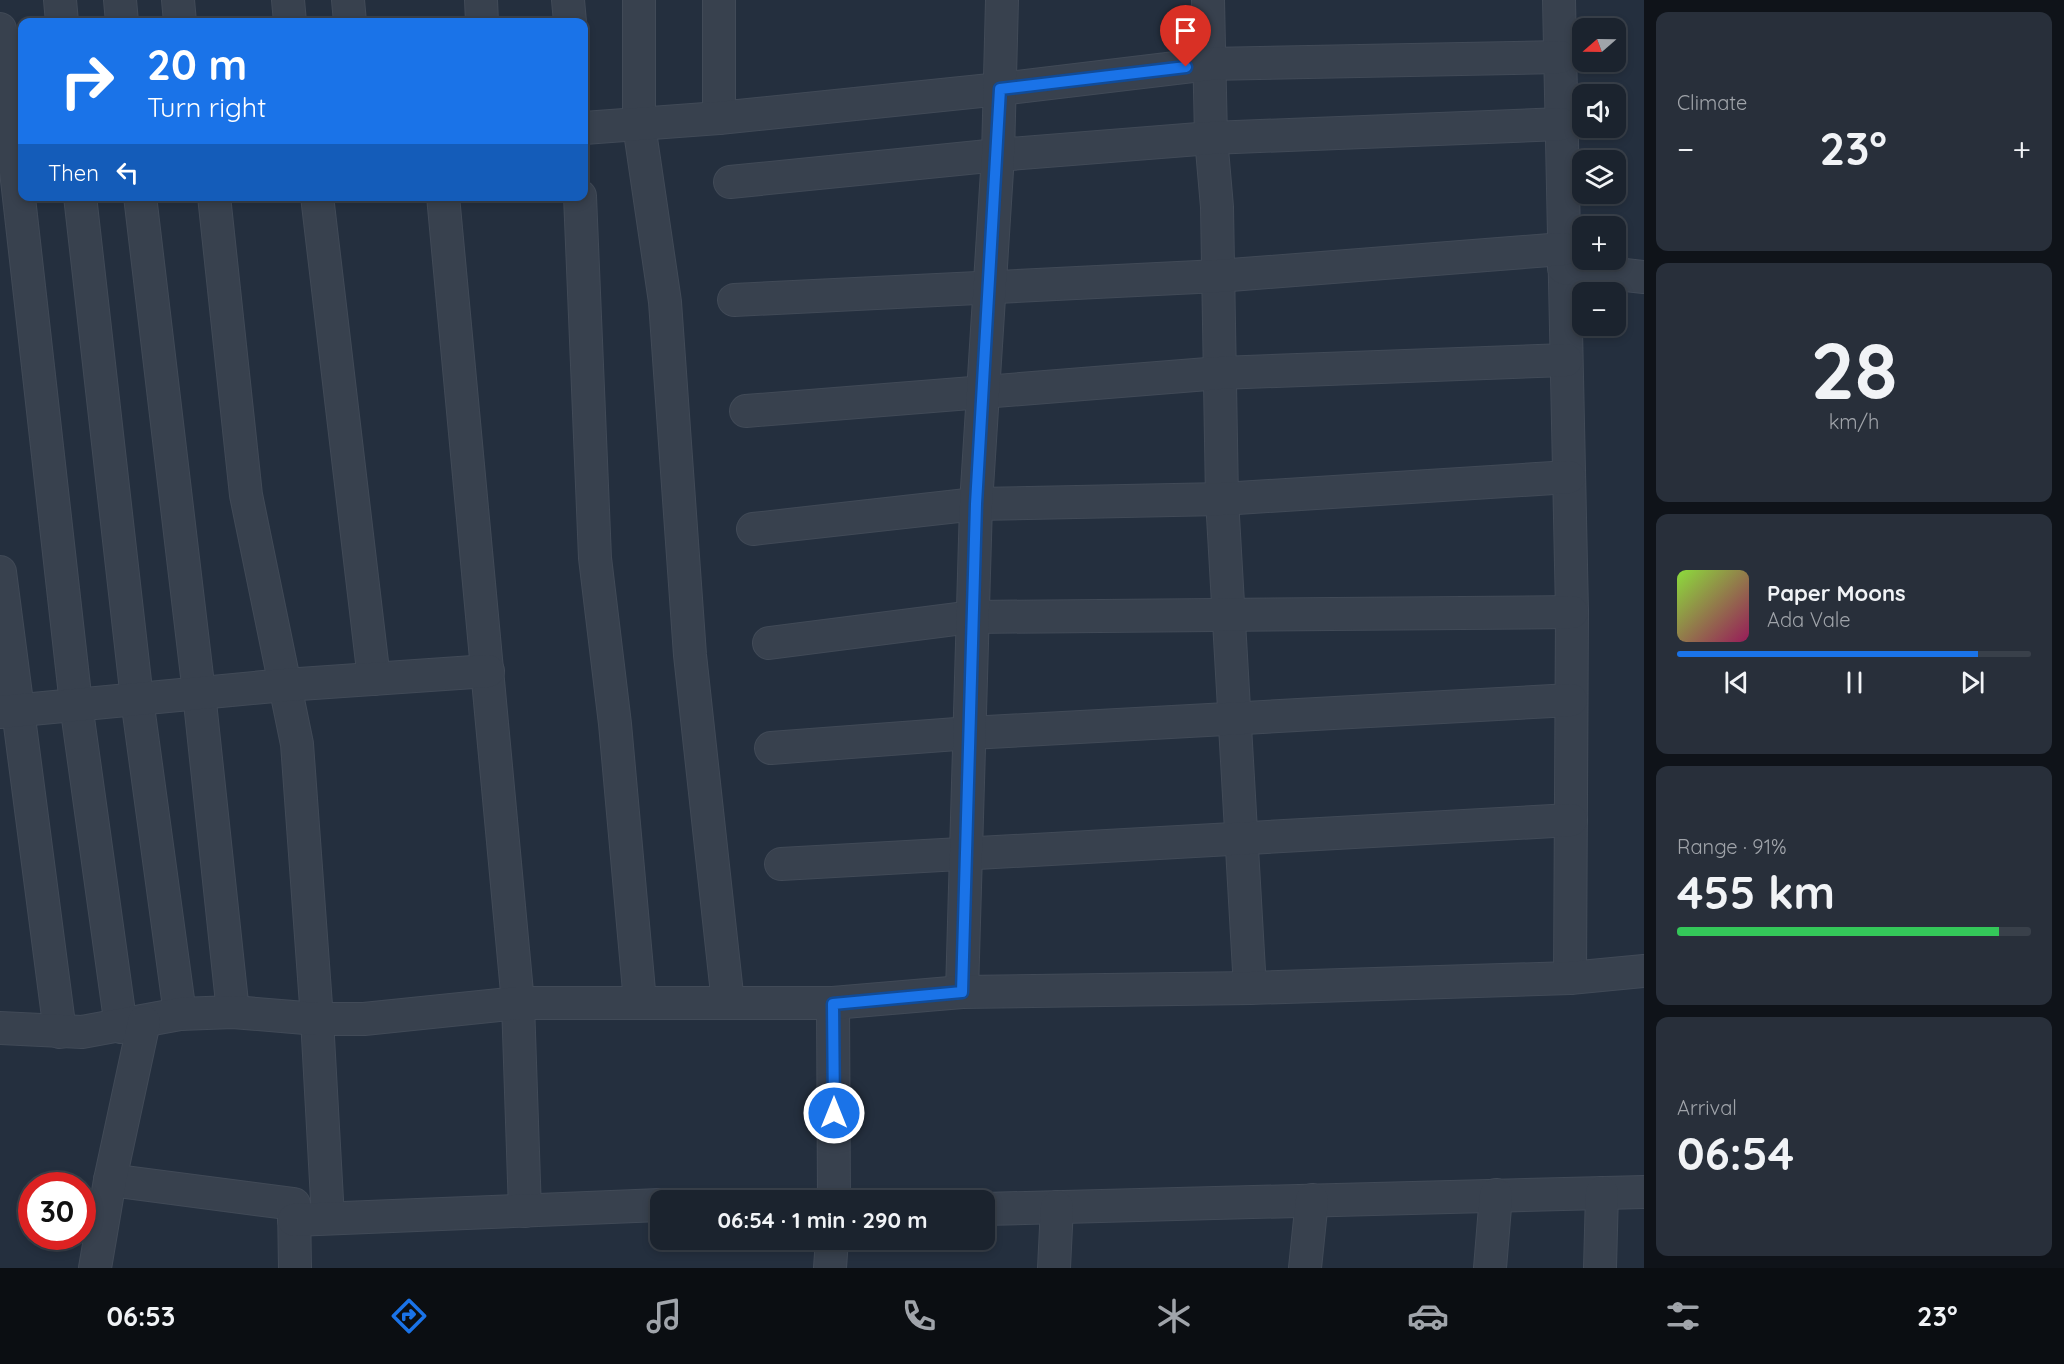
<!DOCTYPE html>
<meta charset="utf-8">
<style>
:root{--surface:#1b232e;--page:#282f3a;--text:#f1f3f6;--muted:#a0a4aa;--line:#39404a;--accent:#1a73e8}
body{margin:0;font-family:Quicksand,sans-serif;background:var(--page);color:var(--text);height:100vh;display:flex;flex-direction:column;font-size:22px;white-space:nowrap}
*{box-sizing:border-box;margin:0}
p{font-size:20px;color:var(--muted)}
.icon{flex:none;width:33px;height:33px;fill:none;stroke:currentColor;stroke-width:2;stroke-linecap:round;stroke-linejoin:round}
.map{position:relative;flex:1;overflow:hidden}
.details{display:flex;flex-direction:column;gap:12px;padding:12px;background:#0f1319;width:420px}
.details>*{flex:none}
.hud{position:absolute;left:18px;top:18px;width:570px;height:183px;border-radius:12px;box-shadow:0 3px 9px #0003,0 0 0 2px var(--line);background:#1a73e8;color:#fff;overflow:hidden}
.needle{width:39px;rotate:250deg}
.buttons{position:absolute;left:1572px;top:18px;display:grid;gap:12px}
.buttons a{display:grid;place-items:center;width:54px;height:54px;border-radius:12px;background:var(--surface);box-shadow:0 3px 9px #0003,0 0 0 2px var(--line);font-size:30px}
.speed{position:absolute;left:18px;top:1172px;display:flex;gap:12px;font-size:30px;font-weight:700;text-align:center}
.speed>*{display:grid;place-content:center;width:78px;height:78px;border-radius:50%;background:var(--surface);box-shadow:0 3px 9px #0003,0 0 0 2px var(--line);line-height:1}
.speed .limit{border:9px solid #d22;background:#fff;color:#111}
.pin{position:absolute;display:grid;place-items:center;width:51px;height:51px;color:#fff;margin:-62px -26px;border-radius:50% 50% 50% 0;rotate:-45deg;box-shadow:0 0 6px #0007}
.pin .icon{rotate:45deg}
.me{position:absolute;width:66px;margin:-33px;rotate:0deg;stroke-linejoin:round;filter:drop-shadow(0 0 4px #0008)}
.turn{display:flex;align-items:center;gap:21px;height:126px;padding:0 30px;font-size:27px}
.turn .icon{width:78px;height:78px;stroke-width:2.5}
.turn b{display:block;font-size:42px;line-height:51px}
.then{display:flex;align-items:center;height:57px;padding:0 30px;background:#0003;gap:12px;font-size:22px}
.big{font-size:45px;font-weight:800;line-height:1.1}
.details .widget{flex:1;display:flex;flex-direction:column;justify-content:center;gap:9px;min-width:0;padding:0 21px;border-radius:12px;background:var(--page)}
.details .dial{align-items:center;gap:0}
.dial b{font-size:78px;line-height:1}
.song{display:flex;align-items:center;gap:18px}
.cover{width:72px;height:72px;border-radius:9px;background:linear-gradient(135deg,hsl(90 70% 55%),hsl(330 70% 35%))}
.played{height:6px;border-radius:3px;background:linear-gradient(90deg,var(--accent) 85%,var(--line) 85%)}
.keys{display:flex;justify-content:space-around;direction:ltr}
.heat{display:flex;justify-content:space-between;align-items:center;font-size:33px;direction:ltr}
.charge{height:9px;border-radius:4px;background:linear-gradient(90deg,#34c759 91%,var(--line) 0)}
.trip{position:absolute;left:650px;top:1190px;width:345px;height:60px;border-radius:12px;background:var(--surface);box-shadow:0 3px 9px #0003,0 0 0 2px var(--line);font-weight:800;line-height:60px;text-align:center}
.menu{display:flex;height:96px;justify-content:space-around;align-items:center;background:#0b0e12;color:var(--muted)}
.menu .icon{width:42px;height:42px}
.menu .current{color:var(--accent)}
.menu b{font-size:27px;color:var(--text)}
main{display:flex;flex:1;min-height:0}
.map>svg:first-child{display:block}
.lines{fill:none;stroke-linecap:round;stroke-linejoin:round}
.minor-casing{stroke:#414a57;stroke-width:34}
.minor{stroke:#38414e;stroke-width:32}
.route-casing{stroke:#114b97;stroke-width:15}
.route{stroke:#1a73e8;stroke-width:10}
</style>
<main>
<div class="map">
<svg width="1644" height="1268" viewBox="0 0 1644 1268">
<rect width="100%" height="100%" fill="#242f3e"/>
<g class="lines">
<g class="minor-casing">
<g id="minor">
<path d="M60 0 62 22"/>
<path d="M120 0 122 22"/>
<path d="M178 0 180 22"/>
<path d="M288 0 290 22"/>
<path d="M348 0 350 22"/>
<path d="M481 0 482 22"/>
<path d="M568 0 570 22"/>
<path d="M639 0V125L665 302 690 655 728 1003"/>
<path d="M719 0V118"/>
<path d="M1208 0 1211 138 1217 207 1222 499 1250 988"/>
<path d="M1559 0 1572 612 1570 978"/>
<path d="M0 29 76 704 121 1027"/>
<path d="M584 128 719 118 1000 89 1209 64 1560 57"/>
<path d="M730 182 998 155 1211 138 1561 124"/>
<path d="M80 196 137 699 180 1014"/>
<path d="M140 196 199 693 233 1012"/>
<path d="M214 196 246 495 297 744 317 1019 328 1218"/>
<path d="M317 196 374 679"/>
<path d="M443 196 518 1003 525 1211"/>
<path d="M580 196 595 558 615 724 640 1002"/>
<path d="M1564 268 1644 277"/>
<path d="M734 300 1218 276 1563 249"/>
<path d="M746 411 1220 373 1566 360"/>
<path d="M753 529 976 504 1222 499 1569 477"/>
<path d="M0 572 60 1032"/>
<path d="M769 643 972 617 1572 612"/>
<path d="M0 712 285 685 488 671"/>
<path d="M771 748 970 733 1571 700"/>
<path d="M781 864 1571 820"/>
<path d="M962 992 976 504 998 155 1002 0"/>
<path d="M833 1003 834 1200"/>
<path d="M0 1028 82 1032 180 1014 233 1012 317 1019H364L518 1003H833L962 992 1250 988 1570 978 1644 971"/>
<path d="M110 1180 294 1204 295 1268"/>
<path d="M984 1209 1644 1192"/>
<path d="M294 1220 660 1205"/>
<path d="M95 1268 110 1180 144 1022"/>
<path d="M830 1268 832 1239"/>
<path d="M1054 1268 1057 1207"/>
<path d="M1305 1268 1312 1200"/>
<path d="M1490 1268 1496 1195"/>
<path d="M1600 1268 1602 1193"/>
</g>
</g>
<use href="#minor" class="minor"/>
</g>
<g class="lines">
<g class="route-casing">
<path id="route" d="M834 1113 833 1004 962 992 976 504 1000 89 1186 67"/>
</g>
<use href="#route" class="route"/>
</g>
</svg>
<div class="buttons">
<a><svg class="needle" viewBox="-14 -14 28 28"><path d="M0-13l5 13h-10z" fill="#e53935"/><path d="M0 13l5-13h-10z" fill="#a0a4aa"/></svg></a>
<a><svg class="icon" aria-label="sound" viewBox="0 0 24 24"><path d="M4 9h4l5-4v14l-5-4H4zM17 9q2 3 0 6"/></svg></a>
<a><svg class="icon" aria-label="layers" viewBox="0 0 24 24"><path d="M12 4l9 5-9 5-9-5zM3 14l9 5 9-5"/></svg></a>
<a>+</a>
<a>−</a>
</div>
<div class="speed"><div class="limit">30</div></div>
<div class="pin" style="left:1186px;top:67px;background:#d93025"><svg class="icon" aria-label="arrive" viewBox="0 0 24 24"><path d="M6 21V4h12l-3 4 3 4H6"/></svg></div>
<svg class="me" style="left:834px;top:1113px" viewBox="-20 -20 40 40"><circle r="17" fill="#1a73e8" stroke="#fff" stroke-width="3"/><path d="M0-11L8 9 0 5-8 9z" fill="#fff"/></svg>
<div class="trip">06:54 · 1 min · 290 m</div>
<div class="hud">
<div class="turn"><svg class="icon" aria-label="right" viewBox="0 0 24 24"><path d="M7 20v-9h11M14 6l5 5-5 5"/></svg><div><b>20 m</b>Turn right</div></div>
<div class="then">Then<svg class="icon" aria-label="left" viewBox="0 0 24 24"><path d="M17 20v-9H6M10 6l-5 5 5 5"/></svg></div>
</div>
</div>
<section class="details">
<div class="widget"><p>Climate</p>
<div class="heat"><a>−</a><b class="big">23°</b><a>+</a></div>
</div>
<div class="widget dial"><b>28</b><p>km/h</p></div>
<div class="widget">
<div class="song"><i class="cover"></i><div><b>Paper Moons</b><p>Ada Vale</p></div></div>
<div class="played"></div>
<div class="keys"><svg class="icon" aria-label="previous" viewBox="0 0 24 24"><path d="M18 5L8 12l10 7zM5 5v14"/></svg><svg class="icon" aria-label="pause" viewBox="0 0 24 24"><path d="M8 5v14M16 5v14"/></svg><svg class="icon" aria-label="next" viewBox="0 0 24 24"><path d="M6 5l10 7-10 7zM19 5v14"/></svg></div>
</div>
<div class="widget"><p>Range · 91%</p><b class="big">455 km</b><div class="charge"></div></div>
<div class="widget"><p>Arrival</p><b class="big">06:54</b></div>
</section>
</main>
<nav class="menu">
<b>06:53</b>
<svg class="icon current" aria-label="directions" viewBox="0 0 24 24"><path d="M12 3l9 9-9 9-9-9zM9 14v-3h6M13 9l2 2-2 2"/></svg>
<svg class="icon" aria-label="music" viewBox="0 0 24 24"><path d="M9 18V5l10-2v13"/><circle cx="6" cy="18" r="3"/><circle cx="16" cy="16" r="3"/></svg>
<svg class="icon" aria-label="phone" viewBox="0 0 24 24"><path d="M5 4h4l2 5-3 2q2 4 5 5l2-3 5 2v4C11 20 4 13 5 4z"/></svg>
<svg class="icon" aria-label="climate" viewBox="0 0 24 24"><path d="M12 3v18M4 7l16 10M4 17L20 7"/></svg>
<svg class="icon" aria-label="car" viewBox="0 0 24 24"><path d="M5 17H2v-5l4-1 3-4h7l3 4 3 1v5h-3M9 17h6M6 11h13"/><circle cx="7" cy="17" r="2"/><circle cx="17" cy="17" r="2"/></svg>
<svg class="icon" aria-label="filters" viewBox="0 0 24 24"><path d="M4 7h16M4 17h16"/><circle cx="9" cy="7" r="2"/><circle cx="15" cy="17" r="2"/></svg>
<b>23°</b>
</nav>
